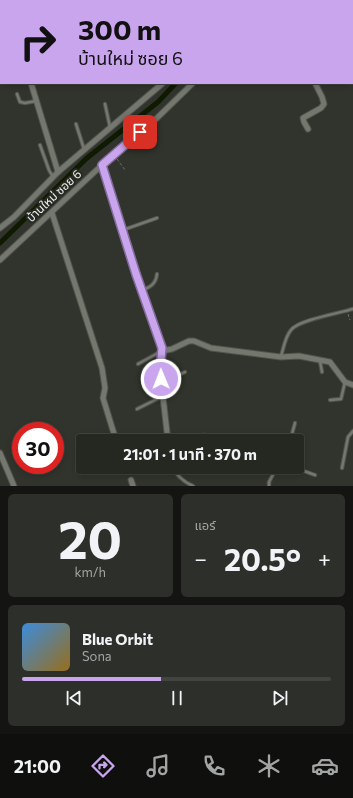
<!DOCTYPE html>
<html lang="th">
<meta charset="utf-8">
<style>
:root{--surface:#252721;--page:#2d2f2a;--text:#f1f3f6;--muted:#a3a5a5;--line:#42443f;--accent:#c9a5ee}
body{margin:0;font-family:Commissioner,"Noto Sans Thai",sans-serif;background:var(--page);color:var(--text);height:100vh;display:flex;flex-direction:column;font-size:15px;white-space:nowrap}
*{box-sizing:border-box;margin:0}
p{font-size:13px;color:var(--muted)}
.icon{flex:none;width:22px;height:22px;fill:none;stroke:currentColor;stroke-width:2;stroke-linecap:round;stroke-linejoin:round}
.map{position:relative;height:486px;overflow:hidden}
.details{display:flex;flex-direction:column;gap:8px;padding:8px;background:#141512;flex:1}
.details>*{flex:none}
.banner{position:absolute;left:0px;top:0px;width:353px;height:84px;box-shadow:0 2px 6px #0003,0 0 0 1px var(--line);background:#c9a5ee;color:#111;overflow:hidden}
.speed{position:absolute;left:12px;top:422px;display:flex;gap:8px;font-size:20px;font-weight:700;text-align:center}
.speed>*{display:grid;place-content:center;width:52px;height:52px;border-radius:50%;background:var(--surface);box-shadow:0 2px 6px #0003,0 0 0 1px var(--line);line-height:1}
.speed .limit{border:6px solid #d22;background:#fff;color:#111}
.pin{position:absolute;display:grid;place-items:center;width:34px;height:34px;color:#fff;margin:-17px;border-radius:8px;box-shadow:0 2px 6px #0006}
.me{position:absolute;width:44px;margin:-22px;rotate:359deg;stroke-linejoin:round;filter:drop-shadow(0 0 3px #0008)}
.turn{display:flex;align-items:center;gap:14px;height:84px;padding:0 12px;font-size:18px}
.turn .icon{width:52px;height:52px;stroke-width:2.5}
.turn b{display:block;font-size:28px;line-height:34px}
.big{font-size:30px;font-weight:700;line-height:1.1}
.details .widget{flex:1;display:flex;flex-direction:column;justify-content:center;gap:6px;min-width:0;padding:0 14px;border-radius:6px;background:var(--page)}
.details .dial{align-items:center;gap:0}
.dial b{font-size:52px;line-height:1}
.song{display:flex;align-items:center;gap:12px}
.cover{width:48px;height:48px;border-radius:6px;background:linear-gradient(135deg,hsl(210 70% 55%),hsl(40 70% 35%))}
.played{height:4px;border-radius:2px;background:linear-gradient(90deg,var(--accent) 45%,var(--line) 45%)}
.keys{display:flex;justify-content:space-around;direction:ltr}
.heat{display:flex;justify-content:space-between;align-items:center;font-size:22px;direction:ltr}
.details .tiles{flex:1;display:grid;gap:8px;grid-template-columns:1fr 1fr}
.widget:last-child{grid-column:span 2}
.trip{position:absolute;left:76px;top:434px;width:228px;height:40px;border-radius:4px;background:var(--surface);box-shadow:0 2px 6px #0003,0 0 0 1px var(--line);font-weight:700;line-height:40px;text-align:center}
.tabs{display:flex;height:64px;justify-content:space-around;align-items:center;background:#0f100d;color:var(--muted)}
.tabs .icon{width:28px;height:28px}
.tabs .on{color:var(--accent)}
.tabs b{font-size:18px;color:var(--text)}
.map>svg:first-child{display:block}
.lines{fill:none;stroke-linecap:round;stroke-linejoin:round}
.canal{stroke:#0f1a00;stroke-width:5}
.service-casing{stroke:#50524c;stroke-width:4.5}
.minor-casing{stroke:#50524c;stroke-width:7}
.path{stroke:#6c6f68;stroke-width:1;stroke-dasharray:3 2;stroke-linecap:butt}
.service{stroke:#73776e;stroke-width:2.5}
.minor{stroke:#73776e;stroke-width:5}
.route-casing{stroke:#836b9b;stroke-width:10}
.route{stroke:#c9a5ee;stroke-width:7}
.labels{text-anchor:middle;stroke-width:4;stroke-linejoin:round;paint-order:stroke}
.street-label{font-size:12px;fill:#edefea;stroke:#272a23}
</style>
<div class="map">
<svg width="353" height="486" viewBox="0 0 353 486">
<rect width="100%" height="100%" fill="#31342c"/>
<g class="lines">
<g class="canal">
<path d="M268 1 270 0"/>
<path d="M0 243 87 158 158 102 176 83"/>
</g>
<g class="service-casing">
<g id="service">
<path d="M42 0 43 1"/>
<path d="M36 1 40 0"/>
<path d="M0 44H1"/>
<path d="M17 94 20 102 25 103 36 101"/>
<path d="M105 104 110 127"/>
<path d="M76 124 84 149"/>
<path d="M138 134 146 147"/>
<path d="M40 145 49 170 53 177"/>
<path d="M123 230 157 218"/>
<path d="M143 290C150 287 156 284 157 274"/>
<path d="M281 356C284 347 285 337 291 330 298 320 340 313 353 309"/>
<path d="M320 361 322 372"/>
<path d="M138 364 160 352"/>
<path d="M162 382 185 372"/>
<path d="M149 383 160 371"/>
<path d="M330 400 341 399 345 382"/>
<path d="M137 409 163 396"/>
<path d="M178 441C200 434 206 432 228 441"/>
<path d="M290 441 295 423"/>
<path d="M172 467C177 476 184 482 193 486"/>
<path d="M293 467 315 475"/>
<path d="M342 468 348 437 353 431"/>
<path d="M269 486V482L277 467"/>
</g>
</g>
<g class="minor-casing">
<g id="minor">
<path d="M3 0V1"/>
<path d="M252 1 254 0"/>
<path d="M296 1 297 0"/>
<path d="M31 83 58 172"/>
<path d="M308 129 304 122 303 118 321 108 324 104 322 97 315 83"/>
<path d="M102 165 136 274 162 347 160 371 168 441"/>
<path d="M52 213 102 368 105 388 103 398 115 437"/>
<path d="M0 228 14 217 58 172 163 83"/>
<path d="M0 260 102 165 157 118 193 83"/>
<path d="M162 351 172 349 189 341H194L211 348 281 357 299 356 330 362 345 382 353 385"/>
<path d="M0 453 14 486"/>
<path d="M131 480 133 486"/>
</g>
</g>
<g class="path">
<path d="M117 159 125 170"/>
<path d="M348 314 350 320"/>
</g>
<use href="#service" class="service"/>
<use href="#minor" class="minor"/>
</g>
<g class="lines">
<g class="route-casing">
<path id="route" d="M140 132 102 165 136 274 162 348 160 371 161 379"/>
</g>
<use href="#route" class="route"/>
</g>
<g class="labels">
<g class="street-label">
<text transform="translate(54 196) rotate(-43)" y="4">บ้านใหม่ ซอย 6</text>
</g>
</g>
</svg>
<div class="speed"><div class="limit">30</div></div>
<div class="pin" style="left:140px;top:132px;background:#d93025"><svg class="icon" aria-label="arrive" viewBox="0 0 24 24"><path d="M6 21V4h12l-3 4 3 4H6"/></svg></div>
<svg class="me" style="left:161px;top:379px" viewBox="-20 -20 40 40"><circle r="17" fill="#c9a5ee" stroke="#fff" stroke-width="3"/><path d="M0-11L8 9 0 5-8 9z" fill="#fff"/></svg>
<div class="trip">21:01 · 1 นาที · 370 m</div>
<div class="banner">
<div class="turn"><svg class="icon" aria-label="right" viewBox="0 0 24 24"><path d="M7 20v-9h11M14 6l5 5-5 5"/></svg><div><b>300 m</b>บ้านใหม่ ซอย 6</div></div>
</div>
</div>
<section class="details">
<div class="tiles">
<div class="widget dial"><b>20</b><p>km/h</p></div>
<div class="widget"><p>แอร์</p>
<div class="heat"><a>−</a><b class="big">20.5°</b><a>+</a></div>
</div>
<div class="widget">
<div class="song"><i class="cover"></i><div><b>Blue Orbit</b><p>Sona</p></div></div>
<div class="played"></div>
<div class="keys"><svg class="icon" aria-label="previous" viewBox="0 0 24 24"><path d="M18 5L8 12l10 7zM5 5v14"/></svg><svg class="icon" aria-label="pause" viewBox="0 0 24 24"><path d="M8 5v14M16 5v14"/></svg><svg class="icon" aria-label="next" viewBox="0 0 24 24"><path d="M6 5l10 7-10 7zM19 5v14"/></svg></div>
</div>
</div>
</section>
<nav class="tabs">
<b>21:00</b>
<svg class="icon on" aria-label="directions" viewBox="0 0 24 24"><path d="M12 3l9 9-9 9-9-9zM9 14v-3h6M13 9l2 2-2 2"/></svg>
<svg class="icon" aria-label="music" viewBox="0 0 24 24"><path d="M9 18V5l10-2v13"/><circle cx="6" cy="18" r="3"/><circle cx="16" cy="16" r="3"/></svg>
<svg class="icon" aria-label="phone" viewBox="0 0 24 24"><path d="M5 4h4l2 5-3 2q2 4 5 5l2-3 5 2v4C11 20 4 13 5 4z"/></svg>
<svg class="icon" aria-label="climate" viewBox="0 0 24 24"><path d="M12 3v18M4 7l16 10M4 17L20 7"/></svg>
<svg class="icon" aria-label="car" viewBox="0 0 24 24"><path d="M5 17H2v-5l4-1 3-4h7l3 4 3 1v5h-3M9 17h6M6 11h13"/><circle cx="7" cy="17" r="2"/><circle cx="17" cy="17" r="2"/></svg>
</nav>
